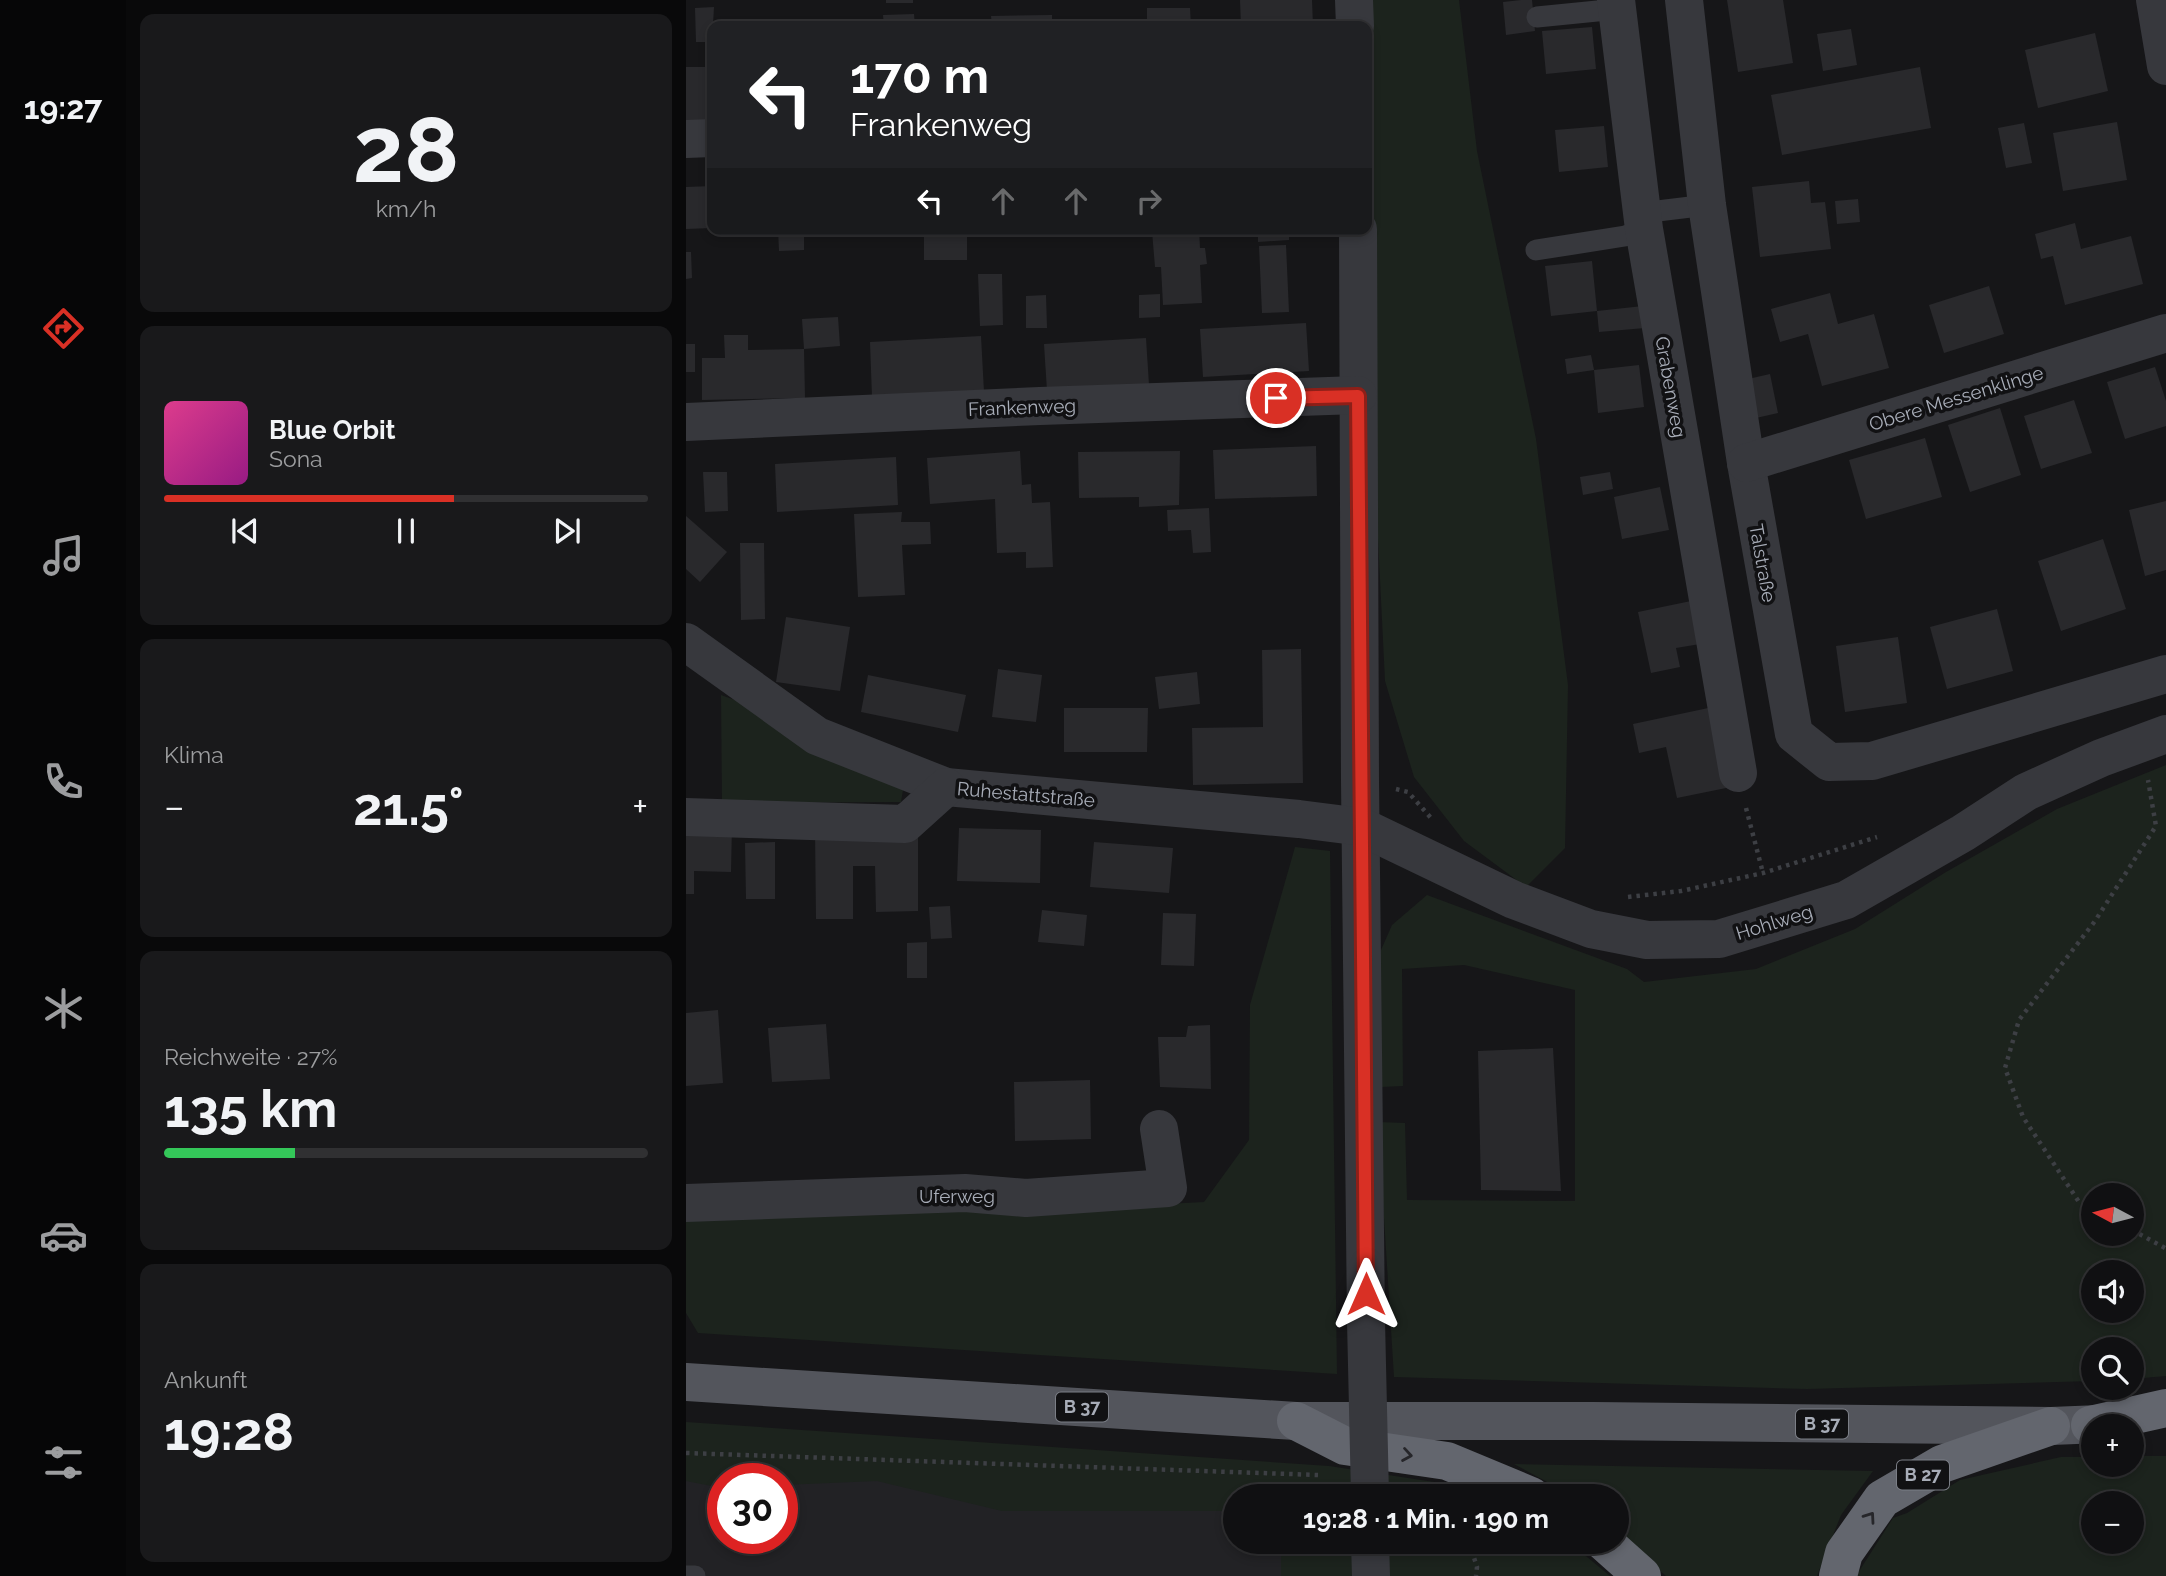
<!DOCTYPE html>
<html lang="de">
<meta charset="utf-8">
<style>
:root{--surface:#101012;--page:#19191b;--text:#f1f3f6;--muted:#9c9d9f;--line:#303032;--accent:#d93025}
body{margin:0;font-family:Raleway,sans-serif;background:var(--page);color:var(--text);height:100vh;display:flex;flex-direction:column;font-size:26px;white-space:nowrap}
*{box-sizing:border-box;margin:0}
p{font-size:23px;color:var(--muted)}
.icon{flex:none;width:38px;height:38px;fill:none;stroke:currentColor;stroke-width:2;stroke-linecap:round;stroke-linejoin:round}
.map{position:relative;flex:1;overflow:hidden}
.details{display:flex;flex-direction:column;gap:14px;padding:14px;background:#09090a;width:560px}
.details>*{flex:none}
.top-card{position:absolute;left:21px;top:21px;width:665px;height:214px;border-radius:14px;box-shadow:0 4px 10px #0003,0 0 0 2px var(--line);background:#202124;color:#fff;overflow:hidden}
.needle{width:46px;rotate:277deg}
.fabs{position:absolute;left:1395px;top:1183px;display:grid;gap:14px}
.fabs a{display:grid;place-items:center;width:63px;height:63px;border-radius:50%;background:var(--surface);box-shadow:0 4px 10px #0003,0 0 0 2px var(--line);font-size:35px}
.speed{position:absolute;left:21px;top:1463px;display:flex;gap:14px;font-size:35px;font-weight:700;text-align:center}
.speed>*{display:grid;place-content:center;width:91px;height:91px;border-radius:50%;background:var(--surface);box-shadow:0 4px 10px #0003,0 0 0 2px var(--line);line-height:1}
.speed .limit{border:10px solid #d22;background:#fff;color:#111}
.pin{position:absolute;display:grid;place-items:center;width:60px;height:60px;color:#fff;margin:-30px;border:4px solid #fff;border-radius:50%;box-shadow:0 2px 7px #0007}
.me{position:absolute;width:77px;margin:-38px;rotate:0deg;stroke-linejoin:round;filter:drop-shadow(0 0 5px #0008)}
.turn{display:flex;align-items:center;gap:24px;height:147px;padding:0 28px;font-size:32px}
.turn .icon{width:91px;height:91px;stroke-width:2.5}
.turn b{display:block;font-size:49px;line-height:60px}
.lanes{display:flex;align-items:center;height:66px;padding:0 28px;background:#0003;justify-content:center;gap:35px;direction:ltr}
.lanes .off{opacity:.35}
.big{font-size:52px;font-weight:700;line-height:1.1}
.details .tile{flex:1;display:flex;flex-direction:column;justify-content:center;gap:10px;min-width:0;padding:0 24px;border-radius:14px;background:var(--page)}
.details .dial{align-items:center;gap:0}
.dial b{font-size:91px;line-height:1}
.song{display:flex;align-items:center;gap:21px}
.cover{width:84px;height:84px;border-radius:10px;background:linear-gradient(135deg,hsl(330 70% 55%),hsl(310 70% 35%))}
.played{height:7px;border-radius:4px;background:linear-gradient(90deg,var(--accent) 60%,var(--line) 60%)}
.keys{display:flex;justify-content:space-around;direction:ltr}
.heat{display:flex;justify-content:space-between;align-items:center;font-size:38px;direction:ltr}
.charge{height:10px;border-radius:5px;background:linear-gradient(90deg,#34c759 27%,var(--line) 0)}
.trip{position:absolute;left:537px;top:1484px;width:406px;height:70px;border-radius:35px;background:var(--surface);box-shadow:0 4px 10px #0003,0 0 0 2px var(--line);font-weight:700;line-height:70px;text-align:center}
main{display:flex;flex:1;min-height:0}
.menu{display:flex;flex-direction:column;width:126px;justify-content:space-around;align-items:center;background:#060607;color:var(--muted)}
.menu .icon{width:49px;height:49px}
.menu .current{color:var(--accent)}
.menu b{font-size:32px;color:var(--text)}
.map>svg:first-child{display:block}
.built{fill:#222225;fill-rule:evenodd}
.green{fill:#1c231d;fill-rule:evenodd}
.building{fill:#29292c}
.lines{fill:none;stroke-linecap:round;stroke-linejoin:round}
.path{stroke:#3d3f44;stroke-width:4.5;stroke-dasharray:3.5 5;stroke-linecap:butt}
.lane{stroke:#37383d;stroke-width:21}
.street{stroke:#37383d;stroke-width:38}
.primary{stroke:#53555c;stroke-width:38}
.highway{stroke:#63666e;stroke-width:38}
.street-bridge{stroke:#37383d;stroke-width:38}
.oneway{stroke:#26262a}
.route-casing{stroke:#8d1f18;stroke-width:18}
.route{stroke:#d93025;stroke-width:12}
.labels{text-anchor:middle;stroke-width:7;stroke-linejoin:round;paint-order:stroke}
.shield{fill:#111113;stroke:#7b7e86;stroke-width:2}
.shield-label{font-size:18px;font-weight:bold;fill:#a8adb8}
.street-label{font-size:19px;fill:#a8adb8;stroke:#111113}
</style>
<main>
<nav class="menu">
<b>19:27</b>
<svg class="icon current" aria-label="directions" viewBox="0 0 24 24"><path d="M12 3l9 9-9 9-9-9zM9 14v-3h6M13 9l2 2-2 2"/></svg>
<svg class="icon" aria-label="music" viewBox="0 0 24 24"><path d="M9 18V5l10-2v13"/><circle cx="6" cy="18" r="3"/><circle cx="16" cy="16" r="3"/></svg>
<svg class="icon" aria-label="phone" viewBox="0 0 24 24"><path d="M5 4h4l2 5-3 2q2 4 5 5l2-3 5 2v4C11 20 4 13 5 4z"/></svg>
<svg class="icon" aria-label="climate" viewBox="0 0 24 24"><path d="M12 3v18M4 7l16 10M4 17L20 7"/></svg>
<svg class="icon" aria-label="car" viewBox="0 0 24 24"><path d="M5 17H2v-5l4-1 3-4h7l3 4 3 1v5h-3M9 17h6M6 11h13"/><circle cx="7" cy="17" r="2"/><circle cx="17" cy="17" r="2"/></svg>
<svg class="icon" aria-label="filters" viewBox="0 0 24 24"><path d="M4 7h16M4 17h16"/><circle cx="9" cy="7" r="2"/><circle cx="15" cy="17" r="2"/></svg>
</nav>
<section class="details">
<div class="tile dial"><b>28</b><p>km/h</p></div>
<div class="tile">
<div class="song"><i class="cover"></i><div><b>Blue Orbit</b><p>Sona</p></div></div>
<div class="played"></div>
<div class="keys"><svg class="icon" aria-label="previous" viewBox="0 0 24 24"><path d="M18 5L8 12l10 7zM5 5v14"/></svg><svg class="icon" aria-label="pause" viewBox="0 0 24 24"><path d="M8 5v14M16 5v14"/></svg><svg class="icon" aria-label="next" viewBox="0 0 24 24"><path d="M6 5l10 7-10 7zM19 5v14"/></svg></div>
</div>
<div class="tile"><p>Klima</p>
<div class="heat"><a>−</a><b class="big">21.5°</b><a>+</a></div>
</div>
<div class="tile"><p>Reichweite · 27%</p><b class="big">135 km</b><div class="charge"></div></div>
<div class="tile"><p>Ankunft</p><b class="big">19:28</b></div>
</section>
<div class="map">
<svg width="1480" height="1576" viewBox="0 0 1480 1576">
<rect width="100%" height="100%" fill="#161618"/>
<path class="built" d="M0 1443 550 1496V1542H627L629 1576H0ZM37 1479H96V1538H37Z"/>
<g class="green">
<path d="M679 0H773L791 151 850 439 882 685 879 848 840 887 778 841 728 777 699 681 685 396Z"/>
<path d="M35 695 60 704 217 790 215 802 36 803Z"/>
<path d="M1480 765V1376L1446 1379V1349H1407V1381L1121 1389 708 1377 692 1122 719 1123 721 1200 889 1201V990L778 965 716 969 717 1086 695 1087 688 966 706 925 741 895 941 969 958 982 1070 969 1169 929 1260 872 1371 809ZM1407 1195H1446V1234H1407ZM1407 1272H1446V1311H1407Z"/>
<path d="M609 847 644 851 651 1374 12 1333 0 1313V1217L364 1210 518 1202 563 1140 564 1005Z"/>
<path d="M0 1422 643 1466 768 1485 793 1496H550L549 1511H316L191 1481 96 1485V1479H37L36 1488 0 1481Z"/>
<path d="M1446 1456H1480V1576H1170L1207 1518 1221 1513 1274 1480 1375 1457H1407V1465H1446ZM1407 1503H1446V1542H1407Z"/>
<path d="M828 1464 1187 1471 1155 1515 1131 1576H980L931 1533V1496H887Z"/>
<path d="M595 1542H883L924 1576H595Z"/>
</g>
<g class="building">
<rect x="200" y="0" width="27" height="3"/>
<path d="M554 0H626L627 26H555Z"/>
<path d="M835 0H846L849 31 820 35 817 2Z"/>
<path d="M1041 0H1097L1107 63 1052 72Z"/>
<path d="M28 7 26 42H10L9 8Z"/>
<path d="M461 8H504L505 26H461Z"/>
<path d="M228 14 229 26H198L197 15Z"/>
<path d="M366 15V26H306L305 16Z"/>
<path d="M906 27 910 69 860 74 856 31Z"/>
<path d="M1165 29 1171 65 1137 71 1131 34Z"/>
<path d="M1409 33 1422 91 1352 108 1339 50Z"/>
<path d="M0 67H19L21 122 0 123Z"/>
<path d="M1234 67 1245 128 1096 155 1085 95Z"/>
<path d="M1431 122 1441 180 1377 191 1367 133Z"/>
<path d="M1338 123 1346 163 1320 168 1312 128Z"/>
<path d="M918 126 922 167 873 172 869 130Z"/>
<path d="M1123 181 1125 203 1139 202 1145 249 1074 257 1066 187Z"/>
<path d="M26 186V228L0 229V187Z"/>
<path d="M1172 199 1174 222 1151 224 1149 201Z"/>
<path d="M1389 223 1395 249 1445 236 1457 284 1379 305 1367 256 1355 259 1349 234Z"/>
<path d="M92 229H118V250L93 251Z"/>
<rect x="238" y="229" width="43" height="31"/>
<path d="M513 229 514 248H519L521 264 514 265 516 303 477 305 475 267H469L466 231Z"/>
<path d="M572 229H603V240L572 242Z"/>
<path d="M600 245 603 312 576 313 573 246Z"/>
<path d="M0 252H5L6 278 0 279Z"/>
<path d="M906 261 911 311 957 306 959 328 913 332 911 311 865 316 859 266Z"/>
<path d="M292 274H316L317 325 294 326Z"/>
<path d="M1303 286 1318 334 1258 353 1243 305Z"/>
<path d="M1144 293 1152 324 1188 314 1203 368 1136 386 1122 334 1094 342 1085 309Z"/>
<path d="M474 294V317L453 318V295Z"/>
<path d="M360 295 361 328H340V296Z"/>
<path d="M152 317 154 346 118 349 116 319Z"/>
<path d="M620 323 623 371 517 377 514 329Z"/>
<path d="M38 335H62V350L118 349 119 398 16 400V358H39Z"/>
<path d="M295 336 298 392 186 397 184 342Z"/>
<path d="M460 338 463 385 361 391 358 344Z"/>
<rect x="0" y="344" width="9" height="28"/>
<path d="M905 355 908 370 881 374 879 359Z"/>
<path d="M953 365 958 407 912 413 908 370Z"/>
<path d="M1469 367 1480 401V426L1439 439 1421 382Z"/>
<path d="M1084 374 1092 413 1070 418 1062 379Z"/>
<path d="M1388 400 1406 453 1355 469 1338 416Z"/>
<path d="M1314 408 1335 475 1284 492 1262 425Z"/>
<path d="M1239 438 1256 497 1180 519 1163 460Z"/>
<path d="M630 446 631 496 529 499 527 450Z"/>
<path d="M334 451 336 485 345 484 346 503 364 502 367 567 340 568V552L311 553 309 499 244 504 241 458Z"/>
<path d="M494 451 493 505 453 507V497L393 498 392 452Z"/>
<path d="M210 457 212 505 91 512 89 464Z"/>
<path d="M17 472H41L42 511 19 512Z"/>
<path d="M924 472 927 489 897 495 894 477Z"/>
<path d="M974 487 983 530 936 539 928 497Z"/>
<path d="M1480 501V570L1459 576 1443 510Z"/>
<path d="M523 508 525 552 507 553 505 530 482 531 481 510Z"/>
<path d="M216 512 215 522H244L245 544 216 545 219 595 172 597 168 514Z"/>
<path d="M0 516 41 552 14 582 0 569Z"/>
<path d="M1417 539 1440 609 1375 631 1352 561Z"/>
<path d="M54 543H78L79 619 55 620Z"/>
<path d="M1005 601 1014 644 990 648 994 667 965 673 952 612Z"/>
<path d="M1311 609 1327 671 1261 689 1244 627Z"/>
<path d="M100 617 164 627 154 691 90 682Z"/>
<path d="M1212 637 1221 703 1159 712 1150 646Z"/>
<path d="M615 649 617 783 507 785 506 728 577 727 576 650Z"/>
<path d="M312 669 356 675 350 722 306 717Z"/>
<path d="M511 672 514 704 473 709 469 677Z"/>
<path d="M182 675 280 695 272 732 175 712Z"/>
<path d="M1027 707 1045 787 991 798 980 747 953 753 947 724Z"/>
<path d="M378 708H462L461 752H378Z"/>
<path d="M0 825H46L45 872 8 871V894H0Z"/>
<path d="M232 828V911L190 912 189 866H167V919H130L129 829Z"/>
<path d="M273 828 355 830 354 883 271 881Z"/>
<path d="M89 842V899H60L59 843Z"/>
<path d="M408 842 487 848 483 893 404 887Z"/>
<path d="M264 906 266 938 245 939 243 907Z"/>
<path d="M356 910 401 915 398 946 352 942Z"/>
<path d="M477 913 510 914 508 966 475 965Z"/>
<path d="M241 942V978H221V943Z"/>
<path d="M32 1010 37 1083 0 1086V1013Z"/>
<path d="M140 1024 144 1079 86 1082 82 1028Z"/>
<path d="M524 1025 525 1089 474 1087 472 1037H500L502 1026Z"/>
<path d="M867 1048 875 1191 795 1190 792 1051Z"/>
<path d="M404 1080 405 1139 329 1141 328 1082Z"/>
</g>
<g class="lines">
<g class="path">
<path d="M710 789 722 792 745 818"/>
<path d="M1060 808 1077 873"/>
<path d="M942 897 995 891 1077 873 1191 837"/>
<path d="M1407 1209 1393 1202 1337 1117 1319 1068 1333 1020 1409 921 1470 826 1462 780"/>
<path d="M1446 1230 1479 1248"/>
<path d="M0 1453 632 1475"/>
<path d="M783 1542 791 1567 790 1576"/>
</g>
<g class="lane">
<path d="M851 17 931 9"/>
<path d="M955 213 1021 205"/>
<path d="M850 250 939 236 958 229"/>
<path d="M0 1576H9"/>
</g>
<g class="street">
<path d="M668 0 669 26"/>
<path d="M930 0 958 229 1052 773"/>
<path d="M998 0 1021 205 1060 463 1108 734 1143 762 1186 761 1480 674"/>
<path d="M1469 0 1480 66"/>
<path d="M0 139 26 138"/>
<path d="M672 229 674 781 680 1321"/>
<path d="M0 422 354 406 672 395"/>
<path d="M1060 463 1480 333"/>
<path d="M0 642 131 736 260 787 613 819 676 827 828 900 905 929 961 940 1033 939 1160 900 1277 833 1340 792 1415 758 1480 734"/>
<path d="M0 817 219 824 260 787"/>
<path d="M0 1203 279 1193 340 1198 482 1188 473 1129"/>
<path d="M684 1542 685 1576"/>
</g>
<path class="primary" d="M0 1382 610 1421H908L1365 1426 1439 1423"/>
<g class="highway">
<path d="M610 1421 659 1446 761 1461 845 1496"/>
<path d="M1404 1425 1480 1408"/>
<path d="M918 1542 956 1576"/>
<path d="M1152 1576 1158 1553 1196 1499 1256 1464 1365 1426"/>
</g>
<path class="street-bridge" d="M680 1321 684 1496"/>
</g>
<defs><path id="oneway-chevron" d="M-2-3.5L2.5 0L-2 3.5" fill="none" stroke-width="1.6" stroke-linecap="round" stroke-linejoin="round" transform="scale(1.75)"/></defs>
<g class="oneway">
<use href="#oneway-chevron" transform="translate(721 1455) rotate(9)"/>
<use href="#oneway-chevron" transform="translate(1184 1517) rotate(-55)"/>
</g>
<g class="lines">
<g class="route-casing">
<path id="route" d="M590 398 672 396 680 1294"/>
</g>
<use href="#route" class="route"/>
</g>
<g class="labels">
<g class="shield">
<rect x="370" y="1392.5" width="52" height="29" rx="5"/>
<rect x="1110" y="1409.5" width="52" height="29" rx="5"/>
<rect x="1211" y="1460.5" width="52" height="29" rx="5"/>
</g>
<g class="shield-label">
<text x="396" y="1413">B 37</text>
<text x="1136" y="1430">B 37</text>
<text x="1237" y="1481">B 27</text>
</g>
<g class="street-label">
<text transform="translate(985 387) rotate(80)" y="7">Grabenweg</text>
<text transform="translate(1270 398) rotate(-17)" y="7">Obere Messenklinge</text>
<text transform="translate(336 407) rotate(-2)" y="7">Frankenweg</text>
<text transform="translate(1077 563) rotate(80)" y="7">Talstraße</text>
<text transform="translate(340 794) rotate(5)" y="7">Ruhestattstraße</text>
<text transform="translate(1088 922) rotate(-17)" y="7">Hohlweg</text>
<text x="271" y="1203">Uferweg</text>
</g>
</g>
</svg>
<div class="fabs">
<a><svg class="needle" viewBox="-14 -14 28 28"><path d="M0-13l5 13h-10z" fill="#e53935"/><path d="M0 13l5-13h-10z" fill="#9c9d9f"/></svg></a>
<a><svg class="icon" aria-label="sound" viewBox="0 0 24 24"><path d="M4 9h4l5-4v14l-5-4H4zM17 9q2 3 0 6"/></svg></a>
<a><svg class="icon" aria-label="search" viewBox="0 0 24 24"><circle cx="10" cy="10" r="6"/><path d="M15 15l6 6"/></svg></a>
<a>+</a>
<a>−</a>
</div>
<div class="speed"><div class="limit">30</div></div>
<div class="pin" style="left:590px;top:398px;background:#d93025"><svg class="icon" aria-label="arrive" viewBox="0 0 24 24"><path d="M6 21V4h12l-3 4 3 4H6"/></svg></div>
<svg class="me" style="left:680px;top:1294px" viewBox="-20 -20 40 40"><path d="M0-17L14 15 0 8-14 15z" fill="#d93025" stroke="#fff" stroke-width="4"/></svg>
<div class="trip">19:28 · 1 Min. · 190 m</div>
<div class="top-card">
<div class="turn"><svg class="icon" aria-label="left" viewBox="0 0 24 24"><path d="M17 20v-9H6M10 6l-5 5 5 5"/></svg><div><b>170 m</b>Frankenweg</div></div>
<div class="lanes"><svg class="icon" aria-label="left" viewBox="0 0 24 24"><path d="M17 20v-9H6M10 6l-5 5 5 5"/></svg><svg class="icon off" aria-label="ahead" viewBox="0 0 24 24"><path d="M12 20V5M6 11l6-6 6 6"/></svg><svg class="icon off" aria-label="ahead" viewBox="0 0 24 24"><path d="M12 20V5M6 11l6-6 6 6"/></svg><svg class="icon off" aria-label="right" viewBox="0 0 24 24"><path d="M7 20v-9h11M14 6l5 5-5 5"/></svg></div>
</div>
</div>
</main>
